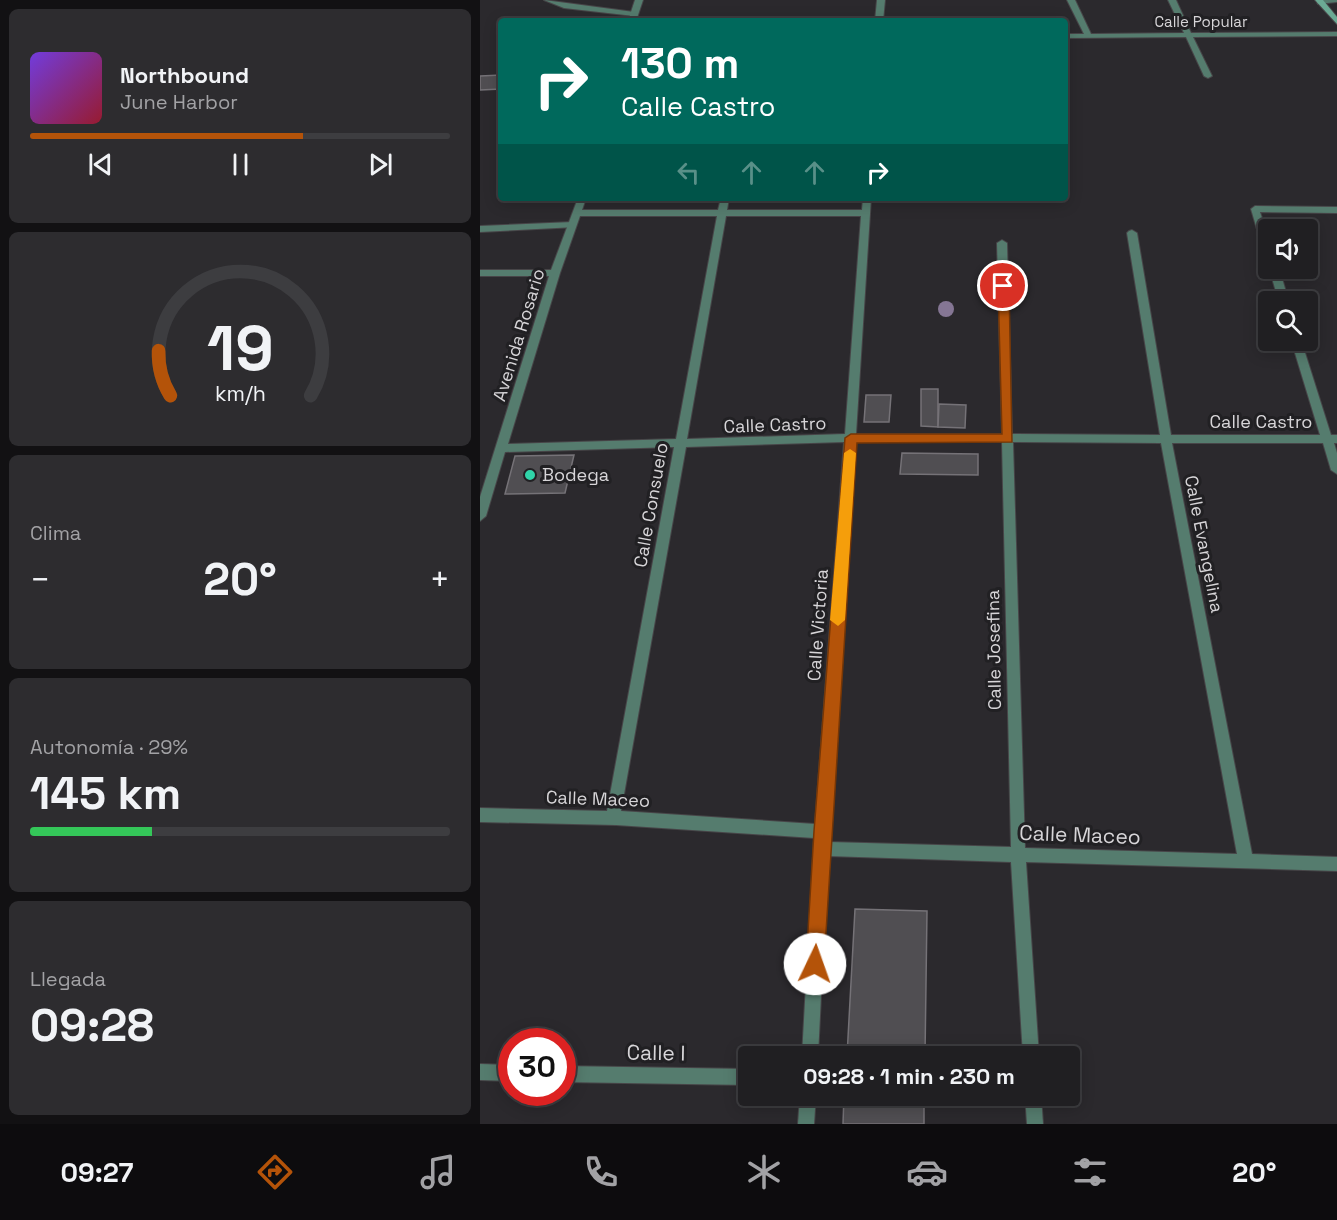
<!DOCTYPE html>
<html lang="es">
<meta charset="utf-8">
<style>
:root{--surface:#201f22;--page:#2d2c2f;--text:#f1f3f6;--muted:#a2a2a5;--line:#3d3d40;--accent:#b45309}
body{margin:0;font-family:"Space Grotesk",sans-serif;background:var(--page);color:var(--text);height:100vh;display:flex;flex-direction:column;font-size:22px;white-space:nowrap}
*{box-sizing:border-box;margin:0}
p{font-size:20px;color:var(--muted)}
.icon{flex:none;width:33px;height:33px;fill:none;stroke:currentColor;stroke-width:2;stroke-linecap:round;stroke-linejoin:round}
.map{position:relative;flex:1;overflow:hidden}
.details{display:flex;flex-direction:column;gap:9px;padding:9px;background:#121113;width:480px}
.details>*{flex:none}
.hud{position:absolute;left:18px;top:18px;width:570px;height:183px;border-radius:6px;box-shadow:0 3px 15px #0003,0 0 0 2px var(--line);background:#00695c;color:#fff;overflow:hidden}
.buttons{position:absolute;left:778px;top:219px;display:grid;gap:12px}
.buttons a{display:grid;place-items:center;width:60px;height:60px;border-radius:6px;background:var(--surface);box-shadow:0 3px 15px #0003,0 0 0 2px var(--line);font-size:30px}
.speed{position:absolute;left:18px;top:1028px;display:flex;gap:12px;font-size:30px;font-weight:700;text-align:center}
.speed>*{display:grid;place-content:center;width:78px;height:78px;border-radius:50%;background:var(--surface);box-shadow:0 3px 15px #0003,0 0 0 2px var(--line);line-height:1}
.speed .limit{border:9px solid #d22;background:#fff;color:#111}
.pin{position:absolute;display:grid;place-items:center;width:51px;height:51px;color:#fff;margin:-26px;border:3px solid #fff;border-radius:50%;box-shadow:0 2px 6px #0007}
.me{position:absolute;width:66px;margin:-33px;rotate:3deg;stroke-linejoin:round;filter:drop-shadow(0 0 4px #0008)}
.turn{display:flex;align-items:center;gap:21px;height:126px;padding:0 24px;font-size:27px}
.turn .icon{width:78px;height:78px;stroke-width:2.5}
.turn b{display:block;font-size:42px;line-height:51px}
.lanes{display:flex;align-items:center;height:57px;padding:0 24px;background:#0003;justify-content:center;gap:30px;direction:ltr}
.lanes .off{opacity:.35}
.big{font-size:45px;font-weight:800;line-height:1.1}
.details .tile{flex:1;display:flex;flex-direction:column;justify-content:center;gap:9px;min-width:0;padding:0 21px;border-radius:9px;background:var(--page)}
.details .dial{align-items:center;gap:0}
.dial svg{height:156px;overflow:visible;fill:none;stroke:var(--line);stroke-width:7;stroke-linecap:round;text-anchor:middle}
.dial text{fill:var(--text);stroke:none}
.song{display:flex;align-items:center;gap:18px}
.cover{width:72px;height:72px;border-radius:9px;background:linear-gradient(135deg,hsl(260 70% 55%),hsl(350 70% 35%))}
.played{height:6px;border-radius:3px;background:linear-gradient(90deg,var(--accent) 65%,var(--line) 65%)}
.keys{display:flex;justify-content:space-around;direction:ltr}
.heat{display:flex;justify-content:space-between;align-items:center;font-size:33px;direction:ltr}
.charge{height:9px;border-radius:4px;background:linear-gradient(90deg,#34c759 29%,var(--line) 0)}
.trip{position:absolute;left:258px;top:1046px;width:342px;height:60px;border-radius:6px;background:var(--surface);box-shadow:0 3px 15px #0003,0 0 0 2px var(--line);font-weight:800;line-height:60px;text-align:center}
.menu{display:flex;height:96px;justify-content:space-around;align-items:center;background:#0d0c0e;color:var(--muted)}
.menu .icon{width:42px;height:42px}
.menu .active{color:var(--accent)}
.menu b{font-size:27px;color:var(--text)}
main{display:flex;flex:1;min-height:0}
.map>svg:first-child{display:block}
.building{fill:#504e52;stroke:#757277;stroke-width:1.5}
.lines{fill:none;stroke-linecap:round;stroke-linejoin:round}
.lane-casing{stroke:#474548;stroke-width:2}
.street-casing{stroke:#474548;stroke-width:2}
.secondary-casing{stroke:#474548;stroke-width:2}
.lane{fill:#557c6e;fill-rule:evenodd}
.street{fill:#557c6e;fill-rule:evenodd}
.secondary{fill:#6baa94;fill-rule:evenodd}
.tree{fill:#857694}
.route{fill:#b45309;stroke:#753606;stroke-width:1.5}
.slow{fill:#f59e0b}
.poi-dot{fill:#30d4a9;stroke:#212023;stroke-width:2}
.labels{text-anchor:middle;stroke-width:6;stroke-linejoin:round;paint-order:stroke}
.far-street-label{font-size:15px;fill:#d7d5d8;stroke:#212023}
.street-label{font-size:18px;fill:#d7d5d8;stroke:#212023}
.poi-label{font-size:18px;fill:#d7d5d8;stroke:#212023;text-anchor:start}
.near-street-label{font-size:21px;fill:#d7d5d8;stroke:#212023}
</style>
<main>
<section class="details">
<div class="tile">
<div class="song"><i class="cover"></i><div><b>Northbound</b><p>June Harbor</p></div></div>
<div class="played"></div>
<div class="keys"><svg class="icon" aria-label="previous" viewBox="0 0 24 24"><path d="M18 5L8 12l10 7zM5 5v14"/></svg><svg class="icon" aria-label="pause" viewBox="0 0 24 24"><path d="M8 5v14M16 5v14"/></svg><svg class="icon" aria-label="next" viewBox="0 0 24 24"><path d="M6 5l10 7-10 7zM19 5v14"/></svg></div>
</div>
<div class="tile dial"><svg viewBox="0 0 100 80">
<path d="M14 69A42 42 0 1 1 86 69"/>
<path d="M14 69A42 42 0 0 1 8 46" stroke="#b45309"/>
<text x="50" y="56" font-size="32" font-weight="700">19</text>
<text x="50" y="72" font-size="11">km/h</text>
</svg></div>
<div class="tile"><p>Clima</p>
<div class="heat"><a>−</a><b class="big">20°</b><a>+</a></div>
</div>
<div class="tile"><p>Autonomía · 29%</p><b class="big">145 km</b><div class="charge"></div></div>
<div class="tile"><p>Llegada</p><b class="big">09:28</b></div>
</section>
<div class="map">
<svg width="857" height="1124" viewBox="0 0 857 1124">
<rect width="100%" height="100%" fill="#2b292d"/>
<g class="building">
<path d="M21 75V89L0 90V76Z"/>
<path d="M441 389H458V427L441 426Z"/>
<path d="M386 395H411L409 422H384Z"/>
<path d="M459 404 486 405 485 428 458 427Z"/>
<path d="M422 453 498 454V475L420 474Z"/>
<path d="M94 455 85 493 25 494 35 456Z"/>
<path d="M375 909 447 911 445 1056H367Z"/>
<path d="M364 1095H444V1124H363Z"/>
</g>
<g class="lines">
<g class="lane-casing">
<g id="lane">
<path d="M64 0 154 12 158 14 154 16 84 8Z"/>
<path d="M93 222 96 223V227L0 232V226Z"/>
</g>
</g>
<g class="street-casing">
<g id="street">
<path d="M155 0H163L156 21H148Z"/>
<path d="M397 0H405L403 21H395Z"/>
<path d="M587 0H595L611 34 704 33 688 0H696L711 33 857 32V36L713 37 732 76 728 78 724 76 706 37 585 38V34H604Z"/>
<path d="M841 0H857V2L838 4 837 2Z"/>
<path d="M98 198H106L102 210H238L241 198H249L247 210H382L383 198H391L376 434H522L517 243 522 240 527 243 532 434 680 435 647 233 649 231 652 230 657 233 691 435H840L811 340H821L851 435H857V443H854L857 453V474L851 470 843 443H692L772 854 857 857V871L546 862 559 1056H543L531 862 348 856 338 1056H322L334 838 136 825 0 822V808L127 811 194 447 25 452 6 516 0 521V497L69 276H0V270H71ZM100 216H237L196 439 28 444 80 273ZM246 216H381L365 434 207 439ZM364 442 335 824 141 811 206 447ZM375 442H522L531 847 349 842ZM533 442 681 443 757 854 545 848Z"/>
<path d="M775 206 857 207V213L780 212 789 239V256L784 253 771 209Z"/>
<path d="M789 268H799L809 302H799Z"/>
<path d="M0 1064 32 1065V1081L0 1080Z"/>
<path d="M82 1066 268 1069V1085L82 1082Z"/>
<path d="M320 1095H336L334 1124H318Z"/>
<path d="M545 1095H561L563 1124H547Z"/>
</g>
</g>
<g class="secondary-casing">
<path id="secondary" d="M835 0H843L857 17V24Z"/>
</g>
<use href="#lane" class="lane"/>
<use href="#street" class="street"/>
<use href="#secondary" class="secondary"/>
</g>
<circle class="tree" cx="466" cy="309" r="8"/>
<path class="route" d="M523 283 529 286 532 442 377 443 344 964 341 970 335 973 329 970 326 964 334 831 365 438 371 434H522L518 286Z"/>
<path class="slow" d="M370 449 376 453 365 620 358 626 350 620 364 453Z"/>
<circle class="poi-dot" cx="50" cy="475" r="6"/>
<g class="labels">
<g class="far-street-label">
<text x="721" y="27">Calle Popular</text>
</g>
<g class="street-label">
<text transform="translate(39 335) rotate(-73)" y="6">Avenida Rosario</text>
<text x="781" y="428">Calle Castro</text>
<text transform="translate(295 425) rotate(-2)" y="6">Calle Castro</text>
<text transform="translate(171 505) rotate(-80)" y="6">Calle Consuelo</text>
<text transform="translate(724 544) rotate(79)" y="6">Calle Evangelina</text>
<text transform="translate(338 625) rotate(-86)" y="6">Calle Victoria</text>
<text transform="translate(514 650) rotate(-91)" y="6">Calle Josefina</text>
<text transform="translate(118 799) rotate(2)" y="6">Calle Maceo</text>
</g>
<g class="poi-label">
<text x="62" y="481">Bodega</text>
</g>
<g class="near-street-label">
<text transform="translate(600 835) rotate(2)" y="7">Calle Maceo</text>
<text transform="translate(176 1053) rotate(1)" y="7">Calle I</text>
</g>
</g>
</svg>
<div class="buttons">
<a><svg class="icon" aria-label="sound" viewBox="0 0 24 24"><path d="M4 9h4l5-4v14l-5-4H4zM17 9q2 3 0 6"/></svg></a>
<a><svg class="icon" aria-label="search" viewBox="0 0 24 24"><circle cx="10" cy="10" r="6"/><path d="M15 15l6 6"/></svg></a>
</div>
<div class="speed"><div class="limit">30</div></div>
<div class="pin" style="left:523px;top:286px;background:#d93025"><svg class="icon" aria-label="arrive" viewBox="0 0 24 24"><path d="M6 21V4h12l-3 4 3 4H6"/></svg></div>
<svg class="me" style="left:335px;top:964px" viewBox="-20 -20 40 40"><circle r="19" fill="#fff"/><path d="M0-13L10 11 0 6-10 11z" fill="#b45309"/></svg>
<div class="trip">09:28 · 1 min · 230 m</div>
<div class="hud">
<div class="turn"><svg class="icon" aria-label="right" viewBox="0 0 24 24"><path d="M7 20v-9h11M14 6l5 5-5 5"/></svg><div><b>130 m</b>Calle Castro</div></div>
<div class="lanes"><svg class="icon off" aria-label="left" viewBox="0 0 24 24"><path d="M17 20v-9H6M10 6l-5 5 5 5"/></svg><svg class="icon off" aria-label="ahead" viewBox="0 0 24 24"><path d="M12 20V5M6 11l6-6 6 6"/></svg><svg class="icon off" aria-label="ahead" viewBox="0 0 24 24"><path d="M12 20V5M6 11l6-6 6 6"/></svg><svg class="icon" aria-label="right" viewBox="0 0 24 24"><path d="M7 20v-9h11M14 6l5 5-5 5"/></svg></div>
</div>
</div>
</main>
<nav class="menu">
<b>09:27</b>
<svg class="icon active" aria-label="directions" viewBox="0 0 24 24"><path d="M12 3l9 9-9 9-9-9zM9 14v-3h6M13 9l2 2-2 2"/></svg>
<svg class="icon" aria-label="music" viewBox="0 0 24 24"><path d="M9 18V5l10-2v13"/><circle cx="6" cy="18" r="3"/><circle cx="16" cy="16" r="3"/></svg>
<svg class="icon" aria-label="phone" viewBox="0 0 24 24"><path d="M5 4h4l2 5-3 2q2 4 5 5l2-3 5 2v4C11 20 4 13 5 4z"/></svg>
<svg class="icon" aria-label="climate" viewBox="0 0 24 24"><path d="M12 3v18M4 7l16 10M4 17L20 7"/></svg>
<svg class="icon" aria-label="car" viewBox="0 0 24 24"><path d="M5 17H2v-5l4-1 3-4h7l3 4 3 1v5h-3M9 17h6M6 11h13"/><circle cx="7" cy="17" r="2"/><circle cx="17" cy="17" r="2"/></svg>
<svg class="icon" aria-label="filters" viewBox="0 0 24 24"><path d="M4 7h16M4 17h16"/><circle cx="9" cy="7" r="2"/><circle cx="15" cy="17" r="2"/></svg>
<b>20°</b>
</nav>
